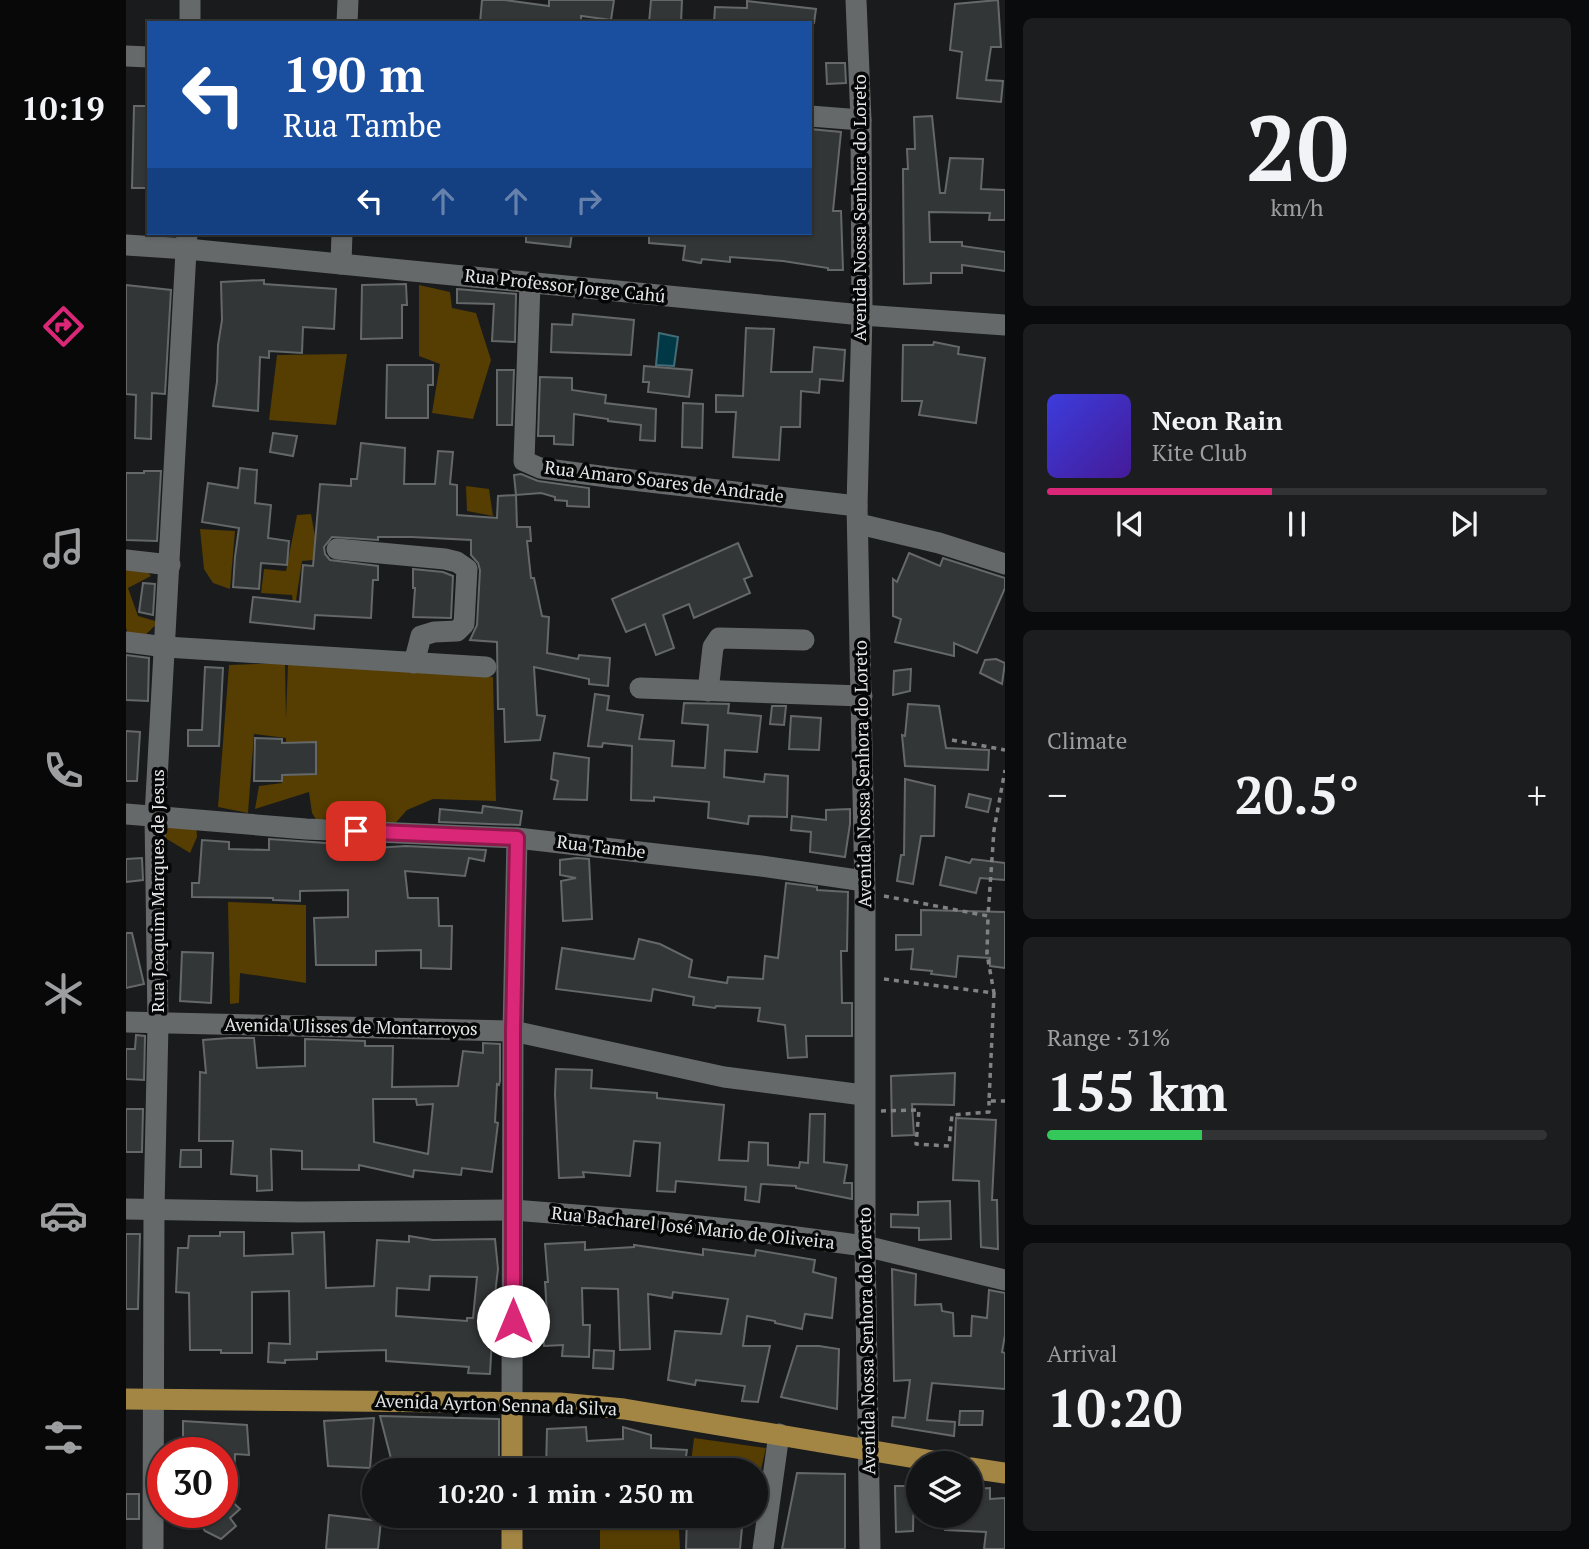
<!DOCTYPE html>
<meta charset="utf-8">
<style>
:root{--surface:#131415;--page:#1c1d1e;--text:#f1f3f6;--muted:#9d9ea0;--line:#323334;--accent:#db2777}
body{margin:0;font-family:"PT Serif",serif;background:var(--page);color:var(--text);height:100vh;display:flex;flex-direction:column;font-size:26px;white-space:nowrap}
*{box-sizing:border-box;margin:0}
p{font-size:23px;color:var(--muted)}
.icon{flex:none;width:38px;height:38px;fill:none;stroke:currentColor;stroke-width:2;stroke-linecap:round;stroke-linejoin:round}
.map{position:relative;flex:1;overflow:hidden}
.side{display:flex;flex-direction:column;gap:18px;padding:18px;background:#0a0b0c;width:584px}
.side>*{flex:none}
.guide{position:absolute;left:21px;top:21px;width:665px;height:214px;border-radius:0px;box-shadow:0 2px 5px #0004,0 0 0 2px var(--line);background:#1a4fa0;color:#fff;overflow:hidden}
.fabs{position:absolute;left:780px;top:1451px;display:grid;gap:14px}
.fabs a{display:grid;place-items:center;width:77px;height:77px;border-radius:50%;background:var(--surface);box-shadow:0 2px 5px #0004,0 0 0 2px var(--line);font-size:35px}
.speed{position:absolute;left:21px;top:1437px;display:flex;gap:14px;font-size:35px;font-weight:700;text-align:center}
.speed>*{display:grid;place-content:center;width:91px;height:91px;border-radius:50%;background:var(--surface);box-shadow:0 2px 5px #0004,0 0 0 2px var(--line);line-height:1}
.speed .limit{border:10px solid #d22;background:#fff;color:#111}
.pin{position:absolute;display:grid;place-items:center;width:60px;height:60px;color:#fff;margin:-30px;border-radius:14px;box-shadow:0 4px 10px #0006}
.me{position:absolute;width:77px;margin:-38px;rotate:0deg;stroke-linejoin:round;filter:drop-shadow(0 0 5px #0008)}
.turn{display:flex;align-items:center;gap:24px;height:147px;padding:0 21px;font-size:32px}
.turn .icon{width:91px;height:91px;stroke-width:2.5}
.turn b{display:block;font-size:49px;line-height:60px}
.lanes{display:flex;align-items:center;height:66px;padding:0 21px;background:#0003;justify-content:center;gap:35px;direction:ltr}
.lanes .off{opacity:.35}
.big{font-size:52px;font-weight:700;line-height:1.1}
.side .tile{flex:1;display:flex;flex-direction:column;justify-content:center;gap:10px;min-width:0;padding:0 24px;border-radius:10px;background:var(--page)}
.side .dial{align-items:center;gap:0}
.dial b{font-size:91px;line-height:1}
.song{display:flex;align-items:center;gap:21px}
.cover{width:84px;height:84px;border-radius:10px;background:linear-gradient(135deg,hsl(240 70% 55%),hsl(260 70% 35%))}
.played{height:7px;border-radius:4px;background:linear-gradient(90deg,var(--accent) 45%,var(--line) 45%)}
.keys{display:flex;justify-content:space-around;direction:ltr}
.heat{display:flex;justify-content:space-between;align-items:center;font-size:38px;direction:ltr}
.charge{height:10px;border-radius:5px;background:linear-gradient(90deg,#34c759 31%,var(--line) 0)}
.trip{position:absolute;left:236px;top:1458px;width:406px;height:70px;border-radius:35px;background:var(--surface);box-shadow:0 2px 5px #0004,0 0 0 2px var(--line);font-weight:700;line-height:70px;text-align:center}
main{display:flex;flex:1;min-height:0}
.tab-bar{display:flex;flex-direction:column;width:126px;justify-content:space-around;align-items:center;background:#080808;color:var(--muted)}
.tab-bar .icon{width:49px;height:49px}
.tab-bar .on{color:var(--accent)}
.tab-bar b{font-size:32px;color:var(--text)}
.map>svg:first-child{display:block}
.forest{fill:#563d01}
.water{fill:#003846;stroke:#446c76;stroke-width:2}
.building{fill:#333637;stroke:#656869;stroke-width:2;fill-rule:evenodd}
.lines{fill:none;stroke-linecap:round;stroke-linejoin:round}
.path{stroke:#808283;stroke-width:3.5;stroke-dasharray:5 5;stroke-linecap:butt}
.minor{stroke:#65696a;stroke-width:21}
.major{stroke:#a38544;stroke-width:21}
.route-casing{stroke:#8e194d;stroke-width:18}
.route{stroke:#db2777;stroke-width:12}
.labels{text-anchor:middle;stroke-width:7;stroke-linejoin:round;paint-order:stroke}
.street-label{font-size:18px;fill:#e4e6e7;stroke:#050606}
</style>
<main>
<nav class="tab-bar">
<b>10:19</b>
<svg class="icon on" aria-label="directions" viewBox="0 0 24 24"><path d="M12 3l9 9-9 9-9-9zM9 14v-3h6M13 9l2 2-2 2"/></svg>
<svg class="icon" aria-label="music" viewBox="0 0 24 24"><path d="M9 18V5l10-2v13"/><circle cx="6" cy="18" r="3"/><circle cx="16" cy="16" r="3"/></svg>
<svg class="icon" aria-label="phone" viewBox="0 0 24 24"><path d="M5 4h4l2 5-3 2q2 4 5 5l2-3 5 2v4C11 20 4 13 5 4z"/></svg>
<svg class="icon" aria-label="climate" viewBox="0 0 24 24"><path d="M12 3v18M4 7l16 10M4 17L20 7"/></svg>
<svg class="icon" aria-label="car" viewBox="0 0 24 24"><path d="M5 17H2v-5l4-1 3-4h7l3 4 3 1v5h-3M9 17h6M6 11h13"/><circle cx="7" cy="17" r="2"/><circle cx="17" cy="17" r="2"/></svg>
<svg class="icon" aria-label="filters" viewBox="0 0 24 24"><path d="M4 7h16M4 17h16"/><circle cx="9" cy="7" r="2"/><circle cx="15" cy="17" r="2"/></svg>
</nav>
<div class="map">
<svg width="879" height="1549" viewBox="0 0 879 1549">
<rect width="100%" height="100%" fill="#191b1c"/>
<g class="forest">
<path d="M293 285 324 292 326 308 350 313 365 360 347 419 306 413 314 364 293 356Z"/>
<path d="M221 354 210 425 143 420 151 355Z"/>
<path d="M340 486 363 489 367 516 341 511Z"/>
<path d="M185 514 192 553 187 560 176 561 168 614 166 595 135 593 138 569 160 571 171 515Z"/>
<path d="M74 529 109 531 104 589 87 583 78 569Z"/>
<path d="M0 565 19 569 25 576 2 588 12 616 33 622 15 639 2 634 0 628Z"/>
<path d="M159 663 160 719 162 663 367 677 370 801 307 799 281 810 266 827 247 822 245 806 191 821 186 813 183 792 129 809 133 786 156 783 157 774 191 775 190 742H160V738L128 734 122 813 92 807 103 665Z"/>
<path d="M38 814 70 822 71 837 64 853 36 836Z"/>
<path d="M102 902 180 905V983L114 973 113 1003 104 1004Z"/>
<path d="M568 1438 640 1448 630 1491V1470H564Z"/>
<path d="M474 1516H544L553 1531 554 1549H474Z"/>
</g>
<path class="water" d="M533 333 552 337 548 366 530 365Z"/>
<g class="building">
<path d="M356 0H379L423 6V0H488L485 20 455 16V23H354Z"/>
<path d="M525 0H556L555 23H523Z"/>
<path d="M872 0 875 47H865L860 80 877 81 875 102 831 98 836 52 824 50 829 4Z"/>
<path d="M621 1 690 9 688 23H588L589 7 621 8Z"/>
<path d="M700 63H719L720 83 701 84Z"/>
<path d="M8 106H23V188H6Z"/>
<path d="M806 116 814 193H819L824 158 857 159 855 189 879 190V220H863L864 213 803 212 804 242H836V246L879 252V271L836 265V273H805V283L778 284 777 169H782L781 149H789L788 117Z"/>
<path d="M684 129 715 132 707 211H715L717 270H702V268L657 261 604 257V262L576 259 575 263 557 260 559 246 523 243V233H684Z"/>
<path d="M400 233H446L444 247 400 242Z"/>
<path d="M138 280V284L210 289 208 329 177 327 176 353 143 351V358L134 357 132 411 87 406 91 382 92 345 96 320 95 282Z"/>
<path d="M280 284 281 305H276V338L235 339 236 285Z"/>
<path d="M0 285 45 290 39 394 26 393 25 439 9 438 10 395 0 394Z"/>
<path d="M331 289 390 294 389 342 366 341 368 304 331 303Z"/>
<path d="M447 314 508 320 505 355 425 352 426 324 446 325Z"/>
<path d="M620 328 648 329 645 372H686L688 347 719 350 717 381 694 379 693 393 675 391 674 427H655L653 460 607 457 610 412H590V395L617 396Z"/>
<path d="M808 342 833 347 832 354 859 358 850 423 793 415 796 401H776L777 345H807Z"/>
<path d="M261 365H307V385H302V418H260Z"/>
<path d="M518 366 566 370 563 397 522 392 523 382H517Z"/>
<path d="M371 370H388L386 425H371Z"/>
<path d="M414 377 446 378V390L480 395 479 403 530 409 529 441 514 440 515 425 482 421V419L448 414 447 445 428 444V436H412Z"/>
<path d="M557 403 577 404 576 448 556 447Z"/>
<path d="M147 433 171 436 167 456 144 452Z"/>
<path d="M235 443 279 448 278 484H309L312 451 327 452 324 484 331 485V515L371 518 372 496 390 495 391 527H404L405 541H401L405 578H408L416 616 423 617 421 653 452 659 453 655 484 658 482 686 463 684V679L408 667 411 715 419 716 414 740 379 742 378 709H372L371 642 344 640 351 625 354 570 352 563 345 555V540L286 537H252V540L206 537 198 547 199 554 204 560 252 566V580H247L245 618 189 615 188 629 124 622 127 597 174 602 177 565 187 566 194 484 225 486V479H231Z"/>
<path d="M114 468 131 470 129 503 145 505 142 538 163 541 161 565 135 563 133 589 107 587 109 557 113 528 76 522 82 483 112 488Z"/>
<path d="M18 471H35L31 541 0 540V473H18Z"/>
<path d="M395 474 412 481 463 488V507L441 506V501L429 500V497L415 493 390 495 388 475Z"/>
<path d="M612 543 626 576 618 579 624 593 568 618 563 604 537 615 548 648 530 655 519 624 500 632 486 599Z"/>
<path d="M783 553 814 566 817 558 879 578V588L851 653 828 643V656L769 642 775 619 767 616V579L771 582Z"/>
<path d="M287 569 317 572 327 576 325 618 287 617 289 588H287Z"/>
<path d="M17 583 29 584 27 615 13 612Z"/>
<path d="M0 655 23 658 22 701 0 700Z"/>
<path d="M870 659 879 663 876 684 854 673 859 660Z"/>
<path d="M79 667 97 668 93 746H62V730H76Z"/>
<path d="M785 669 784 691 767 695 768 671Z"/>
<path d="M469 694 483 696 481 710 517 715 513 739 548 741 546 766 579 768 582 725 556 723 558 703 603 704 602 713 635 716 631 752 599 750 598 777 638 782 639 774 662 776 661 817 623 816 622 824 582 818 583 802 528 797V801L505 800 506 746 477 743 476 747 462 746Z"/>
<path d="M782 704 813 706 820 748 863 750 862 770 779 766 776 735 779 736Z"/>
<path d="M646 706H660L658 725 644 724Z"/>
<path d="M665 716 695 718 693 750 663 749Z"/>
<path d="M0 731 14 732 11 781H0Z"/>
<path d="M129 738 156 739V743L190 742V774L156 775V781H128Z"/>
<path d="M428 753 463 758 461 800 428 799 432 781 425 779Z"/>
<path d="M779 779 809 786 808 836H795L787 884 771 881 775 855H778Z"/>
<path d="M843 794 865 799 862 812 840 807Z"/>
<path d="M357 806 396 811 394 825 313 822 314 809 356 813Z"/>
<path d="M724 809V824L719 857 684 852 685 832 665 830 666 816 700 820V810Z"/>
<path d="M143 839 214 844 215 850 280 846 360 850 358 861 343 858 339 876 279 871 282 898H312L313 926H326L325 969 295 968V950L250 951V965H190L188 918 222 917V890L174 891V901L147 900V898L66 897V883H73L76 840 103 842V849L143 850Z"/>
<path d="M820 857 844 863 846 859 879 863V880L854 878 850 893 814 885Z"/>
<path d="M16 858 17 880 0 882V859Z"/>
<path d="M451 858 463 859 466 919 437 921 435 881 450 878 434 875V860Z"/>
<path d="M660 883 691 887V890L722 892 721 951H715L716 1003H726V1036H680L681 1057 662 1058 659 1025 632 1021 634 1008 590 1006 589 1008 567 1005 568 997 527 989 525 1001 430 989 436 948 508 959 513 939 534 944 566 960 563 977 601 983 602 977 637 979 639 956 652 958Z"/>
<path d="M795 910 879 912V968L864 966V958L832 956 830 977 805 974 806 971 785 969 787 949 770 950V935H795Z"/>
<path d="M0 933H6L18 984 0 988Z"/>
<path d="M56 952 87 953 85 1003 54 1001Z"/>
<path d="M10 1035 19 1036 18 1080 0 1079V1049H9Z"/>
<path d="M103 1038H128L131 1068 179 1066V1039L239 1041V1046H267L266 1087 332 1086 337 1051 357 1053V1043L374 1044V1081L373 1085 371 1084 369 1122 372 1123 366 1172 336 1168 335 1175 288 1170 287 1177 233 1165V1170L176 1169V1151L145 1149 146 1190 131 1191V1176L105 1174 107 1141H73L74 1072 80 1073 77 1040ZM247 1099H290L291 1105 307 1104 302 1154 248 1142Z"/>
<path d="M430 1069 466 1070 465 1088 531 1093V1098L598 1105 593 1160 622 1161 623 1142 642 1143V1165L673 1168 674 1162 682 1163 684 1114H699L698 1162 721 1165 718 1183H726V1199L670 1188V1186L635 1184 633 1202 619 1200 620 1187 550 1181 549 1192 531 1191 534 1143 508 1141 504 1176 457 1172 458 1177 433 1178 429 1094Z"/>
<path d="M829 1073 828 1105 786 1104 788 1135 766 1136 765 1076Z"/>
<path d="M0 1109H17L16 1152H0Z"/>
<path d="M830 1118 870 1120 866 1200H871L872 1249 855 1247 853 1181 827 1180Z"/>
<path d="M55 1150H75V1167H54Z"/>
<path d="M824 1201 825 1239 793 1240V1228L765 1227V1214L792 1215V1202Z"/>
<path d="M94 1232H118V1256L167 1254 166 1233 198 1232 200 1288 248 1286 251 1240 283 1242V1236L307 1240 369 1239 372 1269 364 1337H366L364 1374 342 1373 343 1367 260 1361V1350L191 1352V1359L159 1360V1363L142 1362 143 1343 164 1344 163 1291 126 1292V1353H95V1350H64L63 1293 50 1292 52 1248H62L63 1236H94ZM304 1276 351 1277 347 1318H341V1321L270 1316 271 1288 303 1290Z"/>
<path d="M0 1234H14L12 1309H0Z"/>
<path d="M459 1242V1250L508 1247V1245L577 1255V1249L629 1256 630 1250 689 1260 687 1272 710 1278 706 1318 679 1314 676 1329 649 1323V1321L621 1316 617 1346H644L632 1402 616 1401 619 1386 570 1380 569 1385 542 1380 549 1331 595 1334 602 1299 547 1292 546 1298 522 1294 524 1349 494 1350 492 1289 456 1288 457 1325H464L463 1357 436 1356 437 1345 418 1346 417 1326 420 1325 421 1314 419 1282H422L419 1244Z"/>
<path d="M766 1269 790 1274 789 1305 815 1304 816 1311 827 1313 828 1336H845L846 1316 861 1318 863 1290 879 1293V1335L876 1352 879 1353V1389L806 1383 801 1420 829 1422 828 1436 766 1426 767 1417 779 1418 784 1380 768 1381Z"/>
<path d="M671 1346H693L713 1349 711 1409 655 1397Z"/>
<path d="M468 1350 488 1351 487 1369 467 1368Z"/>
<path d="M834 1411H857L856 1425H833Z"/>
<path d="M254 1416 373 1419V1470H268Z"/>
<path d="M248 1418 244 1468 202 1466 198 1421Z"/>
<path d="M57 1421 121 1425 123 1455 109 1454 108 1483H96V1452H57Z"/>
<path d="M460 1427 461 1441 497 1439V1427L525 1435V1448L561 1450 558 1470H420L421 1429Z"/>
<path d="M671 1473 719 1474V1549H656Z"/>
<path d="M769 1486H788L787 1531 770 1532Z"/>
<path d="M864 1488V1499L879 1498V1549H858L860 1532 819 1530 818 1516H845V1489Z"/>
<path d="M96 1492 114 1509 104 1518 110 1526 95 1539 79 1531 67 1512H96Z"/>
<rect x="0" y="1494" width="13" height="25"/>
<path d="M203 1515 255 1521 252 1549H200Z"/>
<path d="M561 1516H617L614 1549H560Z"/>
</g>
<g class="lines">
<g class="path">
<path d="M826 740 879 750"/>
<path d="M758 896 862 916 868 830 879 770"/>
<path d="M758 979 868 993 861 954 862 916"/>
<path d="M868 993 863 1101H879"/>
<path d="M755 1111 793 1110 790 1144 823 1146 826 1115 863 1112V1101"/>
</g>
<g class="minor">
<path d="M730 0 735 120 736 315 731 506 739 892V1246L744 1549"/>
<path d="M64 23V0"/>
<path d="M221 23 222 0"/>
<path d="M0 56 23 57"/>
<path d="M684 116 735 120"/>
<path d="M0 245 61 249 736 315 879 325"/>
<path d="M215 264 216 233"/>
<path d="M404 283 398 461 414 468 489 478 731 506"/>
<path d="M733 524 813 543 879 564"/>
<path d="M211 549 319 559 331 562 341 569 338 624 331 631 308 632 295 636 288 663"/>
<path d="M0 560 44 565"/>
<path d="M0 642 40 647 360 667"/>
<path d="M514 688 736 696"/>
<path d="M582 691 587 647 593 638 678 640"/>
<path d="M0 814 180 829 391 838 635 866 738 881"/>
<path d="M0 1022 387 1031 598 1077 737 1095"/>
<path d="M0 1209 175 1212 387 1210 526 1221 640 1233 739 1246 879 1280"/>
<path d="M386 1403 387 1031 391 838"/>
<path d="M27 1549 28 1210 32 1024 29 816 61 233"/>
<path d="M637 1549 653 1434"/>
</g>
<g class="major">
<path d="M0 1399 434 1403 498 1409 819 1463"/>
<path d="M386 1403V1470"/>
<path d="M845 1468 879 1473"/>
<path d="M386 1516V1549"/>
</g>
</g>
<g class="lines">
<g class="route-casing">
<path id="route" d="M230 831 391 838 387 1031V1321"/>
</g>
<use href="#route" class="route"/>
</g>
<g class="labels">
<g class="street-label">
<text transform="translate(734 208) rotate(-90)" y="6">Avenida Nossa Senhora do Loreto</text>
<text transform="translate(439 286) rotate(6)" y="6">Rua Professor Jorge Cahú</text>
<text transform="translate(538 482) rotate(7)" y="6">Rua Amaro Soares de Andrade</text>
<text transform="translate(737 774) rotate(-91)" y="6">Avenida Nossa Senhora do Loreto</text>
<text transform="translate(475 847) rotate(7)" y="6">Rua Tambe</text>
<text transform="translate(32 891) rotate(-90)" y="6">Rua Joaquim Marques de Jesus</text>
<text transform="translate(225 1027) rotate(1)" y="6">Avenida Ulisses de Montarroyos</text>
<text transform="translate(567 1228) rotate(6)" y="6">Rua Bacharel José Mario de Oliveira</text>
<text transform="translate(741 1341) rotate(-91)" y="6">Avenida Nossa Senhora do Loreto</text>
<text transform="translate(370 1405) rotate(2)" y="6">Avenida Ayrton Senna da Silva</text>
</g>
</g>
</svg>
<div class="fabs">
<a><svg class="icon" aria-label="layers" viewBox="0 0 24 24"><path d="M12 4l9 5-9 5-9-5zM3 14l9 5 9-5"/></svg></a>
</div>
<div class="speed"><div class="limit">30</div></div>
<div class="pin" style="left:230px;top:831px;background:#d93025"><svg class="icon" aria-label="arrive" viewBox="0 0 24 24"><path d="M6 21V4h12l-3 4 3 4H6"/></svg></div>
<svg class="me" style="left:387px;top:1321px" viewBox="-20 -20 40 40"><circle r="19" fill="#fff"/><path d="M0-13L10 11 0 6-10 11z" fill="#db2777"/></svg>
<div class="trip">10:20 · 1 min · 250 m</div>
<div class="guide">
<div class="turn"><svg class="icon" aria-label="left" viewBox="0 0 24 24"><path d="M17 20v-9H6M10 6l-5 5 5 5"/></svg><div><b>190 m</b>Rua Tambe</div></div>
<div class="lanes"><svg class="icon" aria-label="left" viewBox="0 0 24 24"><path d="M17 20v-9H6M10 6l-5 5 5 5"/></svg><svg class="icon off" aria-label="ahead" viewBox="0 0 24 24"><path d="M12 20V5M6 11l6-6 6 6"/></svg><svg class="icon off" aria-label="ahead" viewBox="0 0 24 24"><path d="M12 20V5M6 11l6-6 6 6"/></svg><svg class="icon off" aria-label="right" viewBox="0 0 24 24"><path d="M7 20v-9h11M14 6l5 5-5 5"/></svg></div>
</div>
</div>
<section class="side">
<div class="tile dial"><b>20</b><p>km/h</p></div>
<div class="tile">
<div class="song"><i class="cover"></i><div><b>Neon Rain</b><p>Kite Club</p></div></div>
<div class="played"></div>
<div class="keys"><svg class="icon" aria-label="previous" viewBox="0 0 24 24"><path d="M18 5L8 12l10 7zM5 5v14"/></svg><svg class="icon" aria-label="pause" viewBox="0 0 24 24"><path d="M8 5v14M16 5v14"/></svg><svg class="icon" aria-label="next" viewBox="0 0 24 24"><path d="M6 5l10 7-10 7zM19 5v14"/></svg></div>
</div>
<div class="tile"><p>Climate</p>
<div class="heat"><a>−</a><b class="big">20.5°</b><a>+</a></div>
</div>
<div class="tile"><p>Range · 31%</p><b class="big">155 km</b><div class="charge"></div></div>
<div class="tile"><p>Arrival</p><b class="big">10:20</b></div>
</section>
</main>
